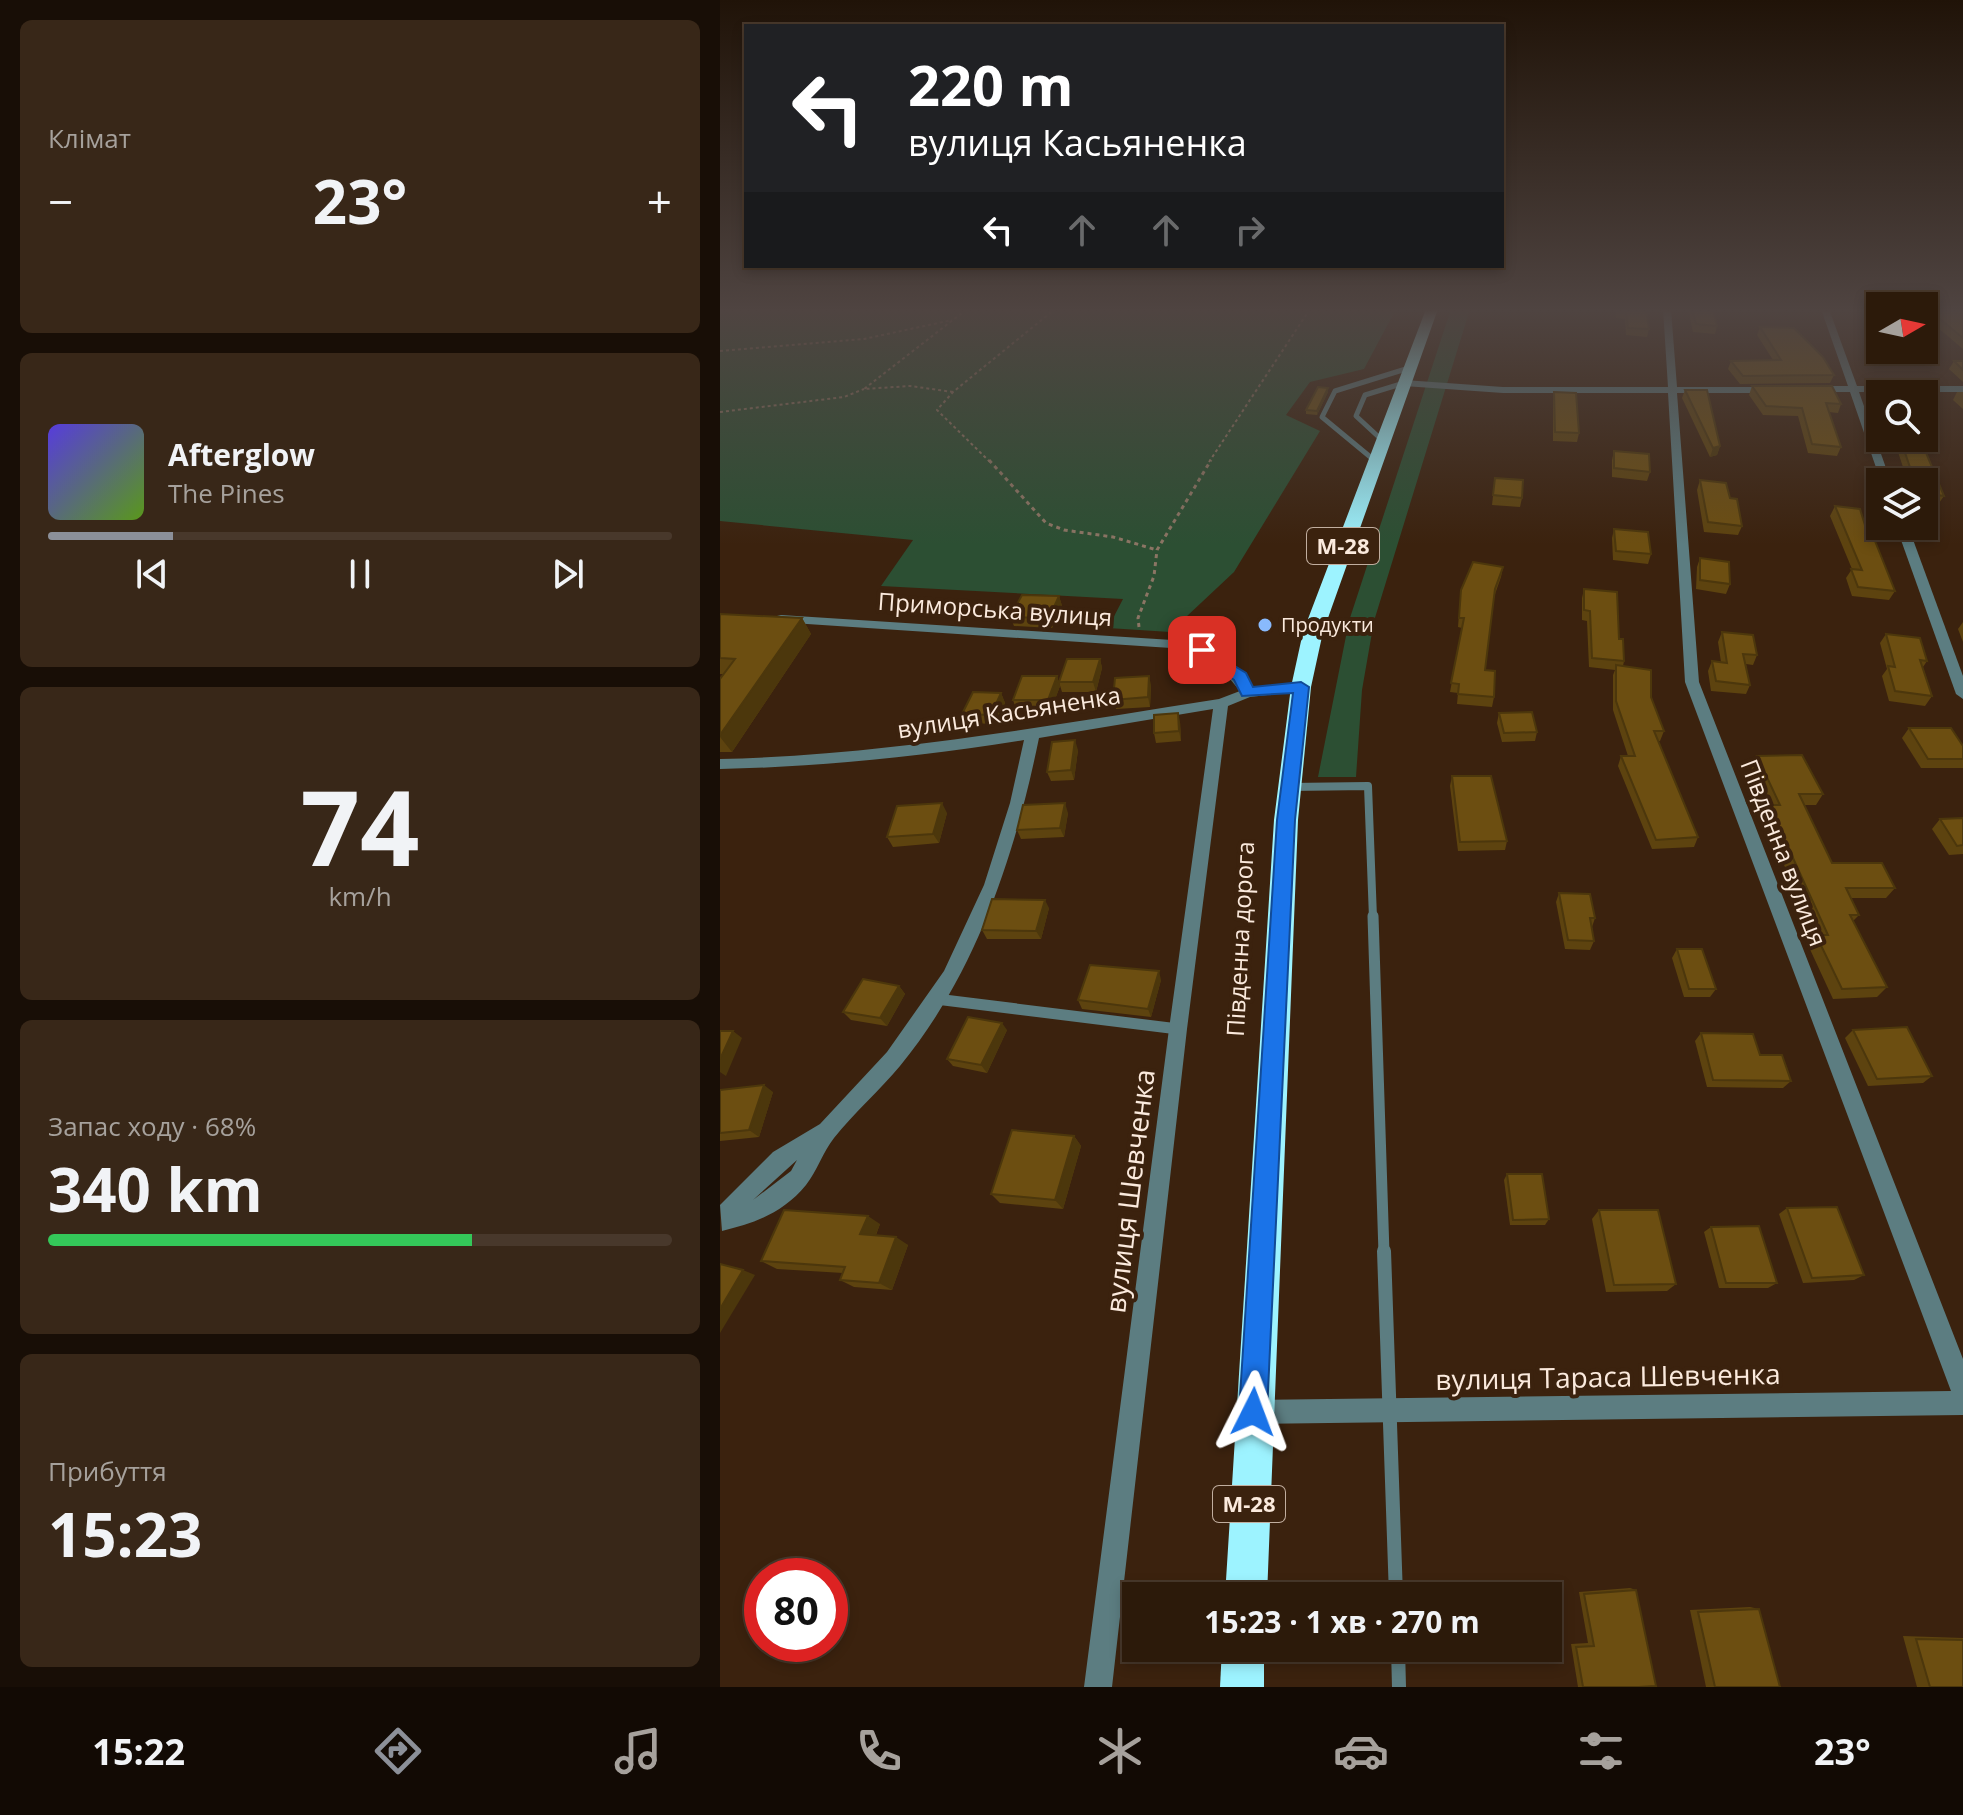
<!DOCTYPE html>
<html lang="uk">
<meta charset="utf-8">
<style>
:root{--surface:#2c1a0a;--page:#382718;--text:#f1f3f6;--muted:#a6a19c;--line:#48382b;--accent:#8c9099}
body{margin:0;font-family:"Open Sans",sans-serif;background:var(--page);color:var(--text);height:100vh;display:flex;flex-direction:column;font-size:30px;white-space:nowrap}
*{box-sizing:border-box;margin:0}
p{font-size:26px;color:var(--muted)}
.icon{flex:none;width:44px;height:44px;fill:none;stroke:currentColor;stroke-width:2;stroke-linecap:round;stroke-linejoin:round}
.map{position:relative;flex:1;overflow:hidden}
.drawer{display:flex;flex-direction:column;gap:20px;padding:20px;background:#180e06;width:720px}
.drawer>*{flex:none}
.top-card{position:absolute;left:24px;top:24px;width:760px;height:244px;border-radius:0px;box-shadow:0 4px 12px #0003,0 0 0 2px var(--line);background:#202124;color:#fff;overflow:hidden}
.needle{width:52px;rotate:81deg}
.tools{position:absolute;left:1146px;top:292px;display:grid;gap:16px}
.tools a{display:grid;place-items:center;width:72px;height:72px;border-radius:0px;background:var(--surface);box-shadow:0 4px 12px #0003,0 0 0 2px var(--line);font-size:40px}
.speed{position:absolute;left:24px;top:1558px;display:flex;gap:16px;font-size:40px;font-weight:700;text-align:center}
.speed>*{display:grid;place-content:center;width:104px;height:104px;border-radius:50%;background:var(--surface);box-shadow:0 4px 12px #0003,0 0 0 2px var(--line);line-height:1}
.speed .limit{border:12px solid #d22;background:#fff;color:#111}
.pin{position:absolute;display:grid;place-items:center;width:68px;height:68px;color:#fff;margin:-34px;border-radius:16px;box-shadow:0 4px 12px #0006}
.me{position:absolute;width:88px;margin:-44px;rotate:3deg;stroke-linejoin:round;filter:drop-shadow(0 0 6px #0008)}
.turn{display:flex;align-items:center;gap:28px;height:168px;padding:0 32px;font-size:36px}
.turn .icon{width:104px;height:104px;stroke-width:2.5}
.turn b{display:block;font-size:56px;line-height:68px}
.lanes{display:flex;align-items:center;height:76px;padding:0 32px;background:#0003;justify-content:center;gap:40px;direction:ltr}
.lanes .off{opacity:.35}
.big{font-size:60px;font-weight:700;line-height:1.1}
.drawer .card{flex:1;display:flex;flex-direction:column;justify-content:center;gap:12px;min-width:0;padding:0 28px;border-radius:12px;background:var(--page)}
.drawer .dial{align-items:center;gap:0}
.dial b{font-size:104px;line-height:1}
.song{display:flex;align-items:center;gap:24px}
.cover{width:96px;height:96px;border-radius:12px;background:linear-gradient(135deg,hsl(250 70% 55%),hsl(90 70% 35%))}
.played{height:8px;border-radius:4px;background:linear-gradient(90deg,var(--accent) 20%,var(--line) 20%)}
.keys{display:flex;justify-content:space-around;direction:ltr}
.heat{display:flex;justify-content:space-between;align-items:center;font-size:44px;direction:ltr}
.charge{height:12px;border-radius:6px;background:linear-gradient(90deg,#34c759 68%,var(--line) 0)}
.trip{position:absolute;left:402px;top:1582px;width:440px;height:80px;border-radius:0px;background:var(--surface);box-shadow:0 4px 12px #0003,0 0 0 2px var(--line);font-weight:700;line-height:80px;text-align:center}
.tab-bar{display:flex;height:128px;justify-content:space-around;align-items:center;background:#120a04;color:var(--muted)}
.tab-bar .icon{width:56px;height:56px}
.tab-bar .active{color:var(--accent)}
.tab-bar b{font-size:36px;color:var(--text)}
main{display:flex;flex:1;min-height:0}
.map>svg:first-child{display:block}
.green{fill:#2c4f33}
.lines{fill:none;stroke-linecap:round;stroke-linejoin:round}
.path-far1{stroke:#8b7564;stroke-width:2;stroke-dasharray:3 3;stroke-linecap:butt}
.path{stroke:#8b7564;stroke-width:3;stroke-dasharray:4 4;stroke-linecap:butt}
.lane-far3{stroke:#5c7d81;stroke-width:5}
.lane-far2{stroke:#5c7d81;stroke-width:8}
.lane-far1{stroke:#5c7d81;stroke-width:11}
.lane{stroke:#5c7d81;stroke-width:14}
.street{fill:#5c7d81;fill-rule:evenodd}
.highway{fill:#9df3ff;fill-rule:evenodd}
.wall{fill:#5d430f}
.shaded-wall{fill:#4c370c}
.building{fill:#6c4e11;stroke:#4c370c;stroke-width:2}
.route{fill:#1a73e8;stroke:#114b97;stroke-width:2}
.poi-dot{fill:#89bafc;stroke:#3b220e;stroke-width:3}
.labels{text-anchor:middle;stroke-width:8;stroke-linejoin:round;paint-order:stroke}
.far-poi-label{font-size:20px;fill:#fbeadd;stroke:#3b220e;text-anchor:start}
.shield{fill:#3b220e;stroke:#c1ae9f;stroke-width:2}
.shield-label{font-size:22px;font-weight:bold;fill:#fbeadd}
.street-label{font-size:24px;fill:#fbeadd;stroke:#3b220e}
.near-street-label{font-size:28px;fill:#fbeadd;stroke:#3b220e}
</style>
<main>
<section class="drawer">
<div class="card"><p>Клімат</p>
<div class="heat"><a>−</a><b class="big">23°</b><a>+</a></div>
</div>
<div class="card">
<div class="song"><i class="cover"></i><div><b>Afterglow</b><p>The Pines</p></div></div>
<div class="played"></div>
<div class="keys"><svg class="icon" aria-label="previous" viewBox="0 0 24 24"><path d="M18 5L8 12l10 7zM5 5v14"/></svg><svg class="icon" aria-label="pause" viewBox="0 0 24 24"><path d="M8 5v14M16 5v14"/></svg><svg class="icon" aria-label="next" viewBox="0 0 24 24"><path d="M6 5l10 7-10 7zM19 5v14"/></svg></div>
</div>
<div class="card dial"><b>74</b><p>km/h</p></div>
<div class="card"><p>Запас ходу · 68%</p><b class="big">340 km</b><div class="charge"></div></div>
<div class="card"><p>Прибуття</p><b class="big">15:23</b></div>
</section>
<div class="map">
<svg width="1243" height="1687" viewBox="0 0 1243 1687">
<rect width="100%" height="100%" fill="#3b220e"/>
<g class="green">
<path d="M0 309H676L644 369 590 382 566 415 600 431 514 572 450 632 388 628 403 599 161 586 193 540 0 521Z"/>
<path d="M731 309H750L654 621 642 690 636 777H598L629 621Z"/>
</g>
<g class="lines">
<g class="path-far1">
<path d="M0 351 144 339 232 320"/>
<path d="M233 392 190 386 144 389 247 309"/>
<path d="M0 412 124 397 144 389"/>
<path d="M270 462 217 410 233 392 335 309"/>
<path d="M489 462 590 309"/>
</g>
<g class="path">
<path d="M269 460 326 523 344 530 393 537 437 550"/>
<path d="M419 627 418 618 434 576 437 550 491 460"/>
</g>
<g class="lane-far3">
<path d="M662 440 636 416 645 395 684 383"/>
<path d="M654 460 602 417 615 391 689 368"/>
</g>
<path class="lane-far2" d="M570 787 648 786 653 918"/>
<g class="lane-far1">
<path d="M653 916 664 1253"/>
<path d="M216 999 458 1029"/>
</g>
<g class="lane">
<path d="M664 1251 676 1596"/>
<path d="M678 1648 679 1687"/>
</g>
<g class="street">
<path d="M943 309H951L957 387H1050L1055 390 1050 393H957L979 682 1243 1359V1415L535 1424 526 1421 523 1412 526 1403 535 1400 1231 1391 965 682 948 393H783L684 386 680 383 684 380 783 387H948Z"/>
<path d="M1101 309H1109L1137 386H1243V392H1139L1171 482H1161L1130 392H1093L1088 389 1093 386H1128Z"/>
<path d="M1176 526H1188L1243 676V699L1236 694Z"/>
<path d="M61 615 468 641C495 649 518 663 532 688L581 683 588 687 581 691 530 697 508 706 467 1029 392 1687H364L449 1029 493 709 319 738C295 855 257 972 180 1066 159 1091 134 1113 114 1138 103 1152 97 1171 86 1185 63 1213 35 1223 2 1231L0 1205 53 1152 100 1124 167 1052 224 971 264 885 290 803 304 740C203 756 102 767 0 769V759C169 755 332 725 499 699L520 691 499 666 466 649 57 622V616ZM77 1160 71 1171 33 1200Z"/>
</g>
<g class="highway">
<path d="M706 309H718L603 632 591 687 578 820 547 1596H505L554 820 571 687 583 632Z"/>
<path d="M502 1648H544V1687H500Z"/>
</g>
</g>
<g class="wall">
<path d="M896 309H926L929 329 927 337 906 335 905 319 896 318Z"/>
<path d="M968 309H993L997 326 995 334 973 332Z"/>
<path d="M1204 309H1243V349L1204 316Z"/>
<path d="M1040 327 1114 375 1110 383 1020 384 1008 369 1011 361 1053 360 1037 335Z"/>
<path d="M1234 361H1243V382L1229 369Z"/>
<path d="M1032 386 1121 404 1118 413 1109 412 1121 447 1117 456 1088 453 1078 416 1043 415 1029 395Z"/>
<path d="M608 388V392L597 415 586 414V410Z"/>
<path d="M965 390 1000 446 997 455 990 457 962 398Z"/>
<path d="M834 392 859 433 857 442 833 441V400Z"/>
<path d="M1237 392H1243V409L1233 400Z"/>
<path d="M1177 438H1200L1224 496 1219 503 1204 502V482H1188L1175 443Z"/>
<path d="M894 451 930 472 927 481 892 477V460Z"/>
<path d="M775 478 802 498 800 507 772 505Z"/>
<path d="M980 480 1010 498 1022 526 1018 535 984 532 977 490Z"/>
<path d="M1115 506 1148 535 1175 591 1169 600 1132 596 1126 578 1132 569 1110 516Z"/>
<path d="M894 529 931 554 928 564 893 560 892 538Z"/>
<path d="M980 558 1010 584 1006 594 976 589 977 567Z"/>
<path d="M783 567 781 577 774 597 765 670 774 697 772 707 737 704 738 693 730 692 742 628 738 627 740 600Z"/>
<path d="M864 589 899 639 904 661 903 666 931 697 944 731 940 741H938L978 837 974 847 932 849 898 766 901 756H908L893 710V675L895 670 869 667 867 621 862 620V598Z"/>
<path d="M339 596 342 606 332 628 294 626 290 617Z"/>
<path d="M0 614 82 618 91 634 12 752H0V679L4 674H0Z"/>
<path d="M1243 622V642L1238 629Z"/>
<path d="M1002 632 1037 655 1033 665 1026 664 1030 685 1026 694 991 691 988 671 992 661 1001 662 998 642Z"/>
<path d="M1166 634 1207 661 1203 667 1212 696 1205 706 1169 701 1162 676 1167 669 1160 643Z"/>
<path d="M380 659 382 668 376 692H342L339 682Z"/>
<path d="M337 676 340 686 331 710 296 709 293 700Z"/>
<path d="M431 685 430 707 396 709 393 700Z"/>
<path d="M281 693 285 703 276 724 247 723 242 714Z"/>
<path d="M779 713 817 732 815 741 782 742 777 723Z"/>
<path d="M460 722 461 741 436 743 434 733Z"/>
<path d="M1189 728 1243 746V768H1201L1182 738Z"/>
<path d="M358 750 354 780 331 781 327 772Z"/>
<path d="M1037 756 1103 794 1096 805H1084L1112 863 1175 888 1166 898H1131L1139 915 1133 921 1167 987 1157 997 1113 999 1088 945 1096 936 1042 816 1049 805 1031 767Z"/>
<path d="M732 776 787 841 785 850 738 851 730 786Z"/>
<path d="M227 813 219 843 173 847 167 837Z"/>
<path d="M348 813 344 837 301 839 297 830Z"/>
<path d="M1243 818V854L1229 855 1212 829 1220 819Z"/>
<path d="M839 893 875 918 872 927 874 941 870 950 845 949 836 902Z"/>
<path d="M329 908 321 939H267L262 930Z"/>
<path d="M957 949 996 989 990 997H964L952 958Z"/>
<path d="M441 980 431 1017 362 1009 358 1000Z"/>
<path d="M179 986 185 994 167 1026 131 1020 123 1012Z"/>
<path d="M287 1030 267 1073 233 1066 227 1059Z"/>
<path d="M1133 1030 1212 1076 1203 1083 1148 1086 1125 1038Z"/>
<path d="M981 1033 1040 1055 1071 1081 1063 1088 987 1087 975 1041Z"/>
<path d="M0 1090 53 1092 39 1137 0 1141Z"/>
<path d="M354 1136 361 1146 343 1209 280 1203 271 1194Z"/>
<path d="M787 1174 829 1219 825 1225H790L784 1180Z"/>
<path d="M1067 1208 1144 1275 1134 1280 1083 1283 1059 1214Z"/>
<path d="M879 1210 956 1284 947 1291 886 1292 872 1219Z"/>
<path d="M160 1224 156 1235 188 1245 172 1290 134 1287 120 1280 123 1273 57 1269 41 1261Z"/>
<path d="M991 1227 1057 1283 1048 1288H999L984 1232Z"/>
<path d="M910 1588 916 1590 919 1687H858L851 1644 868 1643 859 1592Z"/>
<path d="M1030 1607 1039 1609 1060 1687H986L970 1610Z"/>
<path d="M1183 1636 1243 1638V1687H1197Z"/>
</g>
<g class="shaded-wall">
<path d="M608 388V392L597 415V411Z"/>
<path d="M1000 446 997 455 990 457 993 448Z"/>
<path d="M339 596 342 606 332 628 329 618Z"/>
<path d="M82 618 91 634 12 752 0 737V735Z"/>
<path d="M380 659 382 668 376 692 373 682Z"/>
<path d="M337 676 340 686 331 710 328 700Z"/>
<path d="M429 676 431 685 430 707 428 697Z"/>
<path d="M281 693 285 703 276 724 271 715Z"/>
<path d="M458 713 460 722 461 741 459 731Z"/>
<path d="M355 740 358 750 354 780 351 770Z"/>
<path d="M222 803 227 813 219 843 213 834Z"/>
<path d="M345 803 348 813 344 837 340 828Z"/>
<path d="M325 900 329 908 321 939 316 931Z"/>
<path d="M439 971 441 980 431 1017 428 1009Z"/>
<path d="M179 986 185 994 167 1026 160 1018Z"/>
<path d="M282 1023 287 1030 267 1073 261 1065Z"/>
<path d="M13 1031 22 1038 6 1076 0 1072V1059Z"/>
<path d="M44 1085 53 1092 39 1137 29 1130Z"/>
<path d="M354 1136 361 1146 343 1209 335 1200Z"/>
<path d="M148 1216 160 1224 153 1242 140 1234Z"/>
<path d="M176 1237 188 1245 172 1290 159 1283Z"/>
<path d="M23 1270 35 1275 0 1333V1309Z"/>
</g>
<g class="building">
<path d="M898 309H926L929 329 908 328 906 311 898 310Z"/>
<path d="M972 309H993L997 326 976 324Z"/>
<path d="M1205 309H1239L1243 310V338L1208 309Z"/>
<path d="M1040 327 1074 328 1103 357 1114 375 1023 376 1011 361 1061 360Z"/>
<path d="M1234 361H1243V370Z"/>
<path d="M1032 386H1112L1121 404 1106 403 1121 447 1092 444 1082 408 1046 406Z"/>
<path d="M598 387 608 388 597 411 586 410Z"/>
<path d="M965 390H987L1000 446 993 448Z"/>
<path d="M834 392 856 393 859 433 835 432Z"/>
<path d="M1180 438H1200L1224 496 1204 493V482H1195Z"/>
<path d="M894 451 929 454 930 472 894 468Z"/>
<path d="M775 478 803 480 802 498 773 495Z"/>
<path d="M980 480 1006 483 1010 498 1017 499 1022 526 988 522Z"/>
<path d="M1115 506 1140 509 1148 535 1153 536 1175 591 1138 587 1131 569 1142 570Z"/>
<path d="M894 529 928 532 931 554 896 551Z"/>
<path d="M980 558 1009 562 1010 584 980 580Z"/>
<path d="M753 562 783 567 775 589 765 670 775 671 774 697 738 694 739 684 731 683 744 618H739L741 590Z"/>
<path d="M864 589 897 592 899 639H903L904 661 872 658 870 611 864 610Z"/>
<path d="M302 595 339 596 329 618 290 617Z"/>
<path d="M0 614 82 618 0 735V679L15 659 0 658Z"/>
<path d="M1002 632 1033 635 1037 655 1023 654 1030 685 996 681 992 661 1007 663Z"/>
<path d="M1166 634 1200 638 1207 661 1200 660 1212 696 1175 691 1168 666 1175 667Z"/>
<path d="M347 659H380L373 682H339Z"/>
<path d="M896 665 931 670V697L944 731H934L978 837 936 840 901 756H915L896 701Z"/>
<path d="M302 676H337L328 700H293Z"/>
<path d="M429 676 428 697 393 700 395 678Z"/>
<path d="M253 692 281 693 271 715 242 714Z"/>
<path d="M812 712 817 732 784 733 779 713Z"/>
<path d="M458 713 459 731 434 733V715Z"/>
<path d="M1189 728H1231L1243 746V759H1208Z"/>
<path d="M355 740 351 770 327 772 332 742Z"/>
<path d="M1082 755 1103 794H1079L1112 863H1162L1175 888H1126L1139 915H1130L1167 987 1122 989 1096 935H1108L1049 805H1060L1037 756Z"/>
<path d="M732 776H771L787 841 740 842Z"/>
<path d="M222 803 213 834 167 837 177 806Z"/>
<path d="M345 803 340 828 297 830 303 805Z"/>
<path d="M1243 818V845L1237 846 1220 819Z"/>
<path d="M839 893 870 894 875 918H870L874 941 848 940Z"/>
<path d="M272 899 325 900 316 931 262 930Z"/>
<path d="M957 949H982L996 989H969Z"/>
<path d="M370 965 439 971 428 1009 358 1000Z"/>
<path d="M143 979 179 986 160 1018 123 1012Z"/>
<path d="M248 1017 282 1023 261 1065 227 1059Z"/>
<path d="M1187 1027 1212 1076 1157 1079 1133 1030Z"/>
<path d="M0 1031H13L0 1059Z"/>
<path d="M981 1033 1033 1034 1040 1055H1062L1071 1081 993 1080Z"/>
<path d="M44 1085 29 1130 0 1133V1090Z"/>
<path d="M292 1130 354 1136 335 1200 271 1194Z"/>
<path d="M787 1174H822L829 1219 793 1220Z"/>
<path d="M1117 1207 1144 1275 1092 1278 1067 1208Z"/>
<path d="M64 1210 148 1216 140 1234 176 1237 159 1283 120 1280 125 1267 41 1261Z"/>
<path d="M879 1210H938L956 1284 894 1285Z"/>
<path d="M1039 1226 1057 1283H1006L991 1227Z"/>
<path d="M0 1264 23 1270 0 1309Z"/>
<path d="M916 1590 936 1686 919 1687H863L856 1647 874 1646 864 1594Z"/>
<path d="M1039 1609 1060 1687H995L978 1612Z"/>
<path d="M1196 1639 1243 1640V1687H1210Z"/>
</g>
<linearGradient id="sky" x2="0" y2="1"><stop stop-color="#201308"/><stop offset="0.57" stop-color="#4f4441"/><stop offset="1" stop-color="#4f4441" stop-opacity="0"/></linearGradient>
<rect width="1243" height="545" fill="url(#sky)"/>
<path class="route" d="M482 646 526 673 533 687 581 682 589 687 575 820 547 1412 543 1422 533 1426 523 1422 519 1412 557 820 573 693 522 696 514 680 477 654V647Z"/>
<circle class="poi-dot" cx="545" cy="625" r="8"/>
<g class="labels">
<g class="far-poi-label">
<text x="561" y="632">Продукти</text>
</g>
<g class="shield">
<rect x="587" y="528" width="72" height="36" rx="6"/>
<rect x="493" y="1486" width="72" height="36" rx="6"/>
</g>
<g class="shield-label">
<text x="623" y="554">М-28</text>
<text x="529" y="1512">М-28</text>
</g>
<g class="street-label">
<text transform="translate(275 610) rotate(4)" y="8">Приморська вулиця</text>
<text transform="translate(289 713) rotate(-9)" y="8">вулиця Касьяненка</text>
<text transform="translate(1063 853) rotate(69)" y="8">Південна вулиця</text>
<text transform="translate(521 939) rotate(-87)" y="8">Південна дорога</text>
</g>
<g class="near-street-label">
<text transform="translate(410 1191) rotate(-83)" y="10">вулиця Шевченка</text>
<text transform="translate(888 1377) rotate(-1)" y="10">вулиця Тараса Шевченка</text>
</g>
</g>
</svg>
<div class="tools">
<a><svg class="needle" viewBox="-14 -14 28 28"><path d="M0-13l5 13h-10z" fill="#e53935"/><path d="M0 13l5-13h-10z" fill="#a6a19c"/></svg></a>
<a><svg class="icon" aria-label="search" viewBox="0 0 24 24"><circle cx="10" cy="10" r="6"/><path d="M15 15l6 6"/></svg></a>
<a><svg class="icon" aria-label="layers" viewBox="0 0 24 24"><path d="M12 4l9 5-9 5-9-5zM3 14l9 5 9-5"/></svg></a>
</div>
<div class="speed"><div class="limit">80</div></div>
<div class="pin" style="left:482px;top:650px;background:#d93025"><svg class="icon" aria-label="arrive" viewBox="0 0 24 24"><path d="M6 21V4h12l-3 4 3 4H6"/></svg></div>
<svg class="me" style="left:533px;top:1412px" viewBox="-20 -20 40 40"><path d="M0-17L14 15 0 8-14 15z" fill="#1a73e8" stroke="#fff" stroke-width="4"/></svg>
<div class="trip">15:23 · 1 хв · 270 m</div>
<div class="top-card">
<div class="turn"><svg class="icon" aria-label="left" viewBox="0 0 24 24"><path d="M17 20v-9H6M10 6l-5 5 5 5"/></svg><div><b>220 m</b>вулиця Касьяненка</div></div>
<div class="lanes"><svg class="icon" aria-label="left" viewBox="0 0 24 24"><path d="M17 20v-9H6M10 6l-5 5 5 5"/></svg><svg class="icon off" aria-label="ahead" viewBox="0 0 24 24"><path d="M12 20V5M6 11l6-6 6 6"/></svg><svg class="icon off" aria-label="ahead" viewBox="0 0 24 24"><path d="M12 20V5M6 11l6-6 6 6"/></svg><svg class="icon off" aria-label="right" viewBox="0 0 24 24"><path d="M7 20v-9h11M14 6l5 5-5 5"/></svg></div>
</div>
</div>
</main>
<nav class="tab-bar">
<b>15:22</b>
<svg class="icon active" aria-label="directions" viewBox="0 0 24 24"><path d="M12 3l9 9-9 9-9-9zM9 14v-3h6M13 9l2 2-2 2"/></svg>
<svg class="icon" aria-label="music" viewBox="0 0 24 24"><path d="M9 18V5l10-2v13"/><circle cx="6" cy="18" r="3"/><circle cx="16" cy="16" r="3"/></svg>
<svg class="icon" aria-label="phone" viewBox="0 0 24 24"><path d="M5 4h4l2 5-3 2q2 4 5 5l2-3 5 2v4C11 20 4 13 5 4z"/></svg>
<svg class="icon" aria-label="climate" viewBox="0 0 24 24"><path d="M12 3v18M4 7l16 10M4 17L20 7"/></svg>
<svg class="icon" aria-label="car" viewBox="0 0 24 24"><path d="M5 17H2v-5l4-1 3-4h7l3 4 3 1v5h-3M9 17h6M6 11h13"/><circle cx="7" cy="17" r="2"/><circle cx="17" cy="17" r="2"/></svg>
<svg class="icon" aria-label="filters" viewBox="0 0 24 24"><path d="M4 7h16M4 17h16"/><circle cx="9" cy="7" r="2"/><circle cx="15" cy="17" r="2"/></svg>
<b>23°</b>
</nav>
